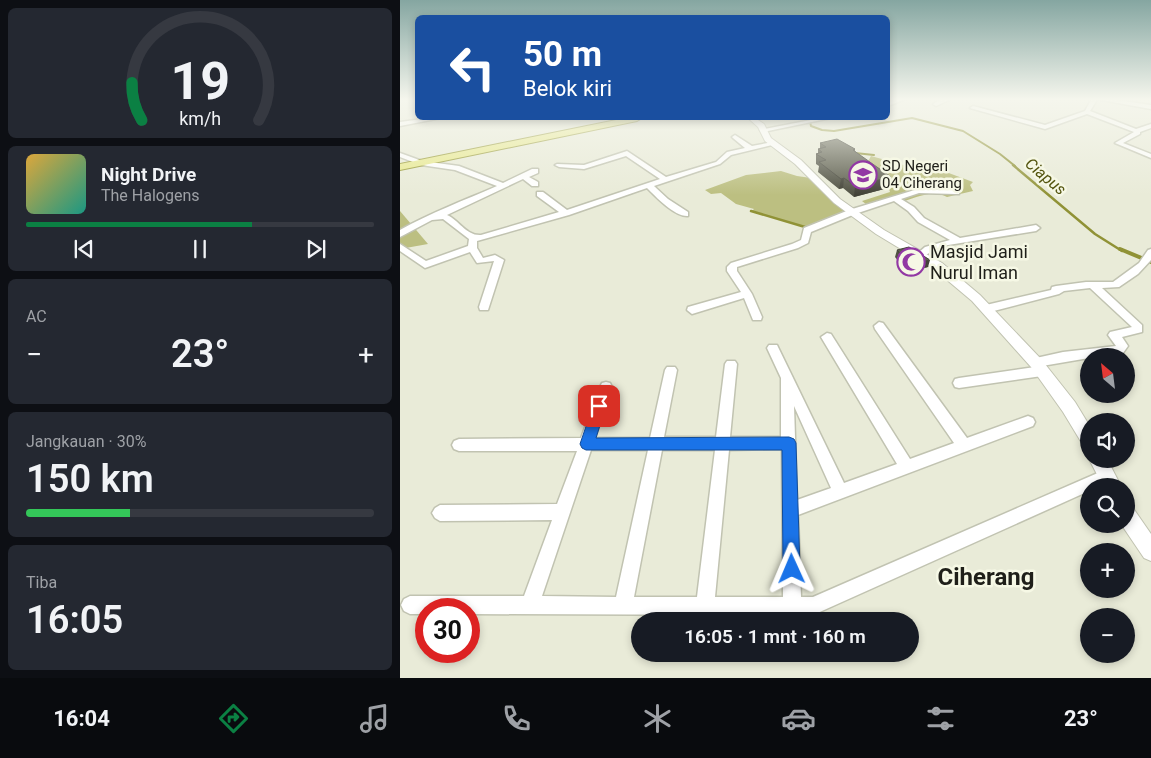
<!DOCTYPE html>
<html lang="id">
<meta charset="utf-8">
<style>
:root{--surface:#171b24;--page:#242831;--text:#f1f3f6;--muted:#9ea1a6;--line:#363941;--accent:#0b8043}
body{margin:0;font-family:Roboto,sans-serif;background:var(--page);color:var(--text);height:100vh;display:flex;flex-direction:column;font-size:19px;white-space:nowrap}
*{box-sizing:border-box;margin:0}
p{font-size:16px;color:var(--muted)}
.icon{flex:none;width:28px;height:28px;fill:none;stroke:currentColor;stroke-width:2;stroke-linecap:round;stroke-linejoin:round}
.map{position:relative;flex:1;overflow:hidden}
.sheet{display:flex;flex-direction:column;gap:8px;padding:8px;background:#0d0f14;width:400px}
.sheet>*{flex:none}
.guide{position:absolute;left:15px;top:15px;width:475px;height:105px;border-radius:8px;box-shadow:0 2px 8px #0003;background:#1a4fa0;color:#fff;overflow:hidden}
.needle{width:32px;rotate:332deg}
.controls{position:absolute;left:680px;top:348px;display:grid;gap:10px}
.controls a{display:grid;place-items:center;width:55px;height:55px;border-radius:50%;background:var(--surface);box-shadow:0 2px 8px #0003;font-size:25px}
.speed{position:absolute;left:15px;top:598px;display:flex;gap:10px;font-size:25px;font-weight:700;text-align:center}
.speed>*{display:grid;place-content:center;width:65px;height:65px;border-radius:50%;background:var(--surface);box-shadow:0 2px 8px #0003;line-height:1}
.speed .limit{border:8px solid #d22;background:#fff;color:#111}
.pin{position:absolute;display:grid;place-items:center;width:42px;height:42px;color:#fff;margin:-21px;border-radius:10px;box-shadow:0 2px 8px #0006}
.me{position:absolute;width:55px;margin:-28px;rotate:359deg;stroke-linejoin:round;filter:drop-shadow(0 0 4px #0008)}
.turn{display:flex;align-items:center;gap:18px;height:105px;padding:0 25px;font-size:22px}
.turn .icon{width:65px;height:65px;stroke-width:2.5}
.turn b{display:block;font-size:35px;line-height:42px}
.big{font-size:38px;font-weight:600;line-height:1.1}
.sheet .widget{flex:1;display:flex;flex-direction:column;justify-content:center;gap:8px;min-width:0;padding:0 18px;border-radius:8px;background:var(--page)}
.sheet .dial{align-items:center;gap:0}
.dial svg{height:130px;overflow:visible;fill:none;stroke:var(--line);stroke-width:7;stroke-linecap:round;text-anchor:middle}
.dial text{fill:var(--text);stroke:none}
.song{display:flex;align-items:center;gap:15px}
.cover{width:60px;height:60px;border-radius:8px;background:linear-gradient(135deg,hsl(40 70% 55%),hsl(170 70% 35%))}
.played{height:5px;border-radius:2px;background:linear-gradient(90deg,var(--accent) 65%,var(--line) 65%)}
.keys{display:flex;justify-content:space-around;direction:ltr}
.heat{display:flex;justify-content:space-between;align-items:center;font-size:28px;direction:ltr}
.charge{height:8px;border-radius:4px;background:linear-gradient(90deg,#34c759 30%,var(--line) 0)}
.trip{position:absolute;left:231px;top:612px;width:288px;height:50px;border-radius:25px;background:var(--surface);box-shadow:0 2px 8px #0003;font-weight:600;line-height:50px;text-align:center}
.dock{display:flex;height:80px;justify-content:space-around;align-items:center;background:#090b0e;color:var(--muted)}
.dock .icon{width:35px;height:35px}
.dock .current{color:var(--accent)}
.dock b{font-size:22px;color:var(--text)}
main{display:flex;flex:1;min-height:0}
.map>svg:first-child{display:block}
.green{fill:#bcbf81}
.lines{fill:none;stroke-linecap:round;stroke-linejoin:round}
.stream-far2{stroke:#909236;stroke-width:2}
.stream-far1{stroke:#909236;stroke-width:2.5}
.stream{stroke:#909236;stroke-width:4}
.minor-casing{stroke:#c1c3b1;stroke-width:3}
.tertiary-casing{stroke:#c1c3b1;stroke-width:2}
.primary-casing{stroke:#979933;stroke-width:2}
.minor{fill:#fff;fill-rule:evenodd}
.tertiary{fill:#fff;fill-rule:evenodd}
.primary{fill:#e8e98d;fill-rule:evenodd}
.wall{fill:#515244}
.shaded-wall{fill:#424237}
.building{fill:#5e5f4f;stroke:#424237}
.route{fill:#1a73e8;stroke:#114b97}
.labels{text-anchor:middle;stroke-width:5;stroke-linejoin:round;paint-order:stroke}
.far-poi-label{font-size:15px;fill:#1f1f19;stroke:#f6f8e5;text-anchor:start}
.far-water-label{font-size:16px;font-style:italic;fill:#545510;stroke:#f6f8e5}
.poi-label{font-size:18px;fill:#1f1f19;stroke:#f6f8e5;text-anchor:start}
.near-quarter-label{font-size:24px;font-weight:bold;fill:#1f1f19;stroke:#f6f8e5}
</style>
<main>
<section class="sheet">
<div class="widget dial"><svg viewBox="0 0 100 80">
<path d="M14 69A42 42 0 1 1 86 69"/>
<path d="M14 69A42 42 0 0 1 8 46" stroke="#0b8043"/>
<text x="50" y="56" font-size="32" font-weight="700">19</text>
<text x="50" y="72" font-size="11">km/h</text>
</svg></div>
<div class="widget">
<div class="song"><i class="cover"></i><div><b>Night Drive</b><p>The Halogens</p></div></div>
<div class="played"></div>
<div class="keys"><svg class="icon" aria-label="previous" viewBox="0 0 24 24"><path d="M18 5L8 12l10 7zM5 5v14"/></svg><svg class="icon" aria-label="pause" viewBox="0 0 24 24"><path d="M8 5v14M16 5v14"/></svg><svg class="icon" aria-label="next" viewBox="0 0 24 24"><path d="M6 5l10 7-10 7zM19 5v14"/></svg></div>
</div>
<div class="widget"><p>AC</p>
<div class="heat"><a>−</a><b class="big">23°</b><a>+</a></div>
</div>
<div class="widget"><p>Jangkauan · 30%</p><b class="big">150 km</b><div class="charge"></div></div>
<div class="widget"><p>Tiba</p><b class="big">16:05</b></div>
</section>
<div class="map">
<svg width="751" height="678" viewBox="0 0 751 678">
<rect width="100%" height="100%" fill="#e9ebd8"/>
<g class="green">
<path d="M471 156 518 169 527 168 546 172 573 182 570 185 573 191 547 197C532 189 515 198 499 203L496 200 471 208 462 201 490 192 489 189 463 171Z"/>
<path d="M381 171 397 176 411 178 432 201 447 213 409 228 352 211 354 209 336 204 321 193 311 194 305 190 346 175Z"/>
<path d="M0 211 28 244 0 249Z"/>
</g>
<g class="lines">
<g class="stream-far2">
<path d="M409 118 411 126 422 130 434 131 512 118 563 131 600 154 615 166"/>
<path d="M455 153 474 155"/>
</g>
<g class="stream-far1">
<path d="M613 165 695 234 722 251"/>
<path d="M351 211 405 227"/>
</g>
<path class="stream" d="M720 249 751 262"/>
<g class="minor-casing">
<g id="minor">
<path d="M494 100H503L488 106V102Z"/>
<path d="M540 100H549L536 106 533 104Z"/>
<path d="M691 100H697L690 111 736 129 751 124V128L740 132V134L723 143 751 154V158L715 143 734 132 687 114 645 129 570 108 573 106 645 125 685 111Z"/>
<path d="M701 100H717L751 105V109Z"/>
<path d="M30 118H41L0 126V122Z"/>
<path d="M421 118H431L363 132 360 130Z"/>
<path d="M335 135 352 146 373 142 376 144 331 155 320 164 254 186 268 199 288 212V216C275 217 256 197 247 188L169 215 77 241V248L83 258 95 255 104 260 88 310H80L79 307 94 261 77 263 70 252 25 268 0 251V244L26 261 68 246 69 239 43 219 32 220 0 237V230C30 213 65 200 97 186L55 170 21 165 0 157V153L22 161 59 166 103 183 132 169H138V173L129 177 138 182V186H132L123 179 47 215C59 220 66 236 81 235L159 212 137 196V192H143L167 210 260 179 226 156 184 169 159 167 155 165 157 164 184 165 227 151 266 177 316 162 327 152 345 148 333 138 332 137Z"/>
<path d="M518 189 559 190V194H556L519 193 501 199 514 207 524 218 560 238 636 225 640 228 636 231 542 246 522 257 517 254 525 247 550 240 518 222 508 211 494 201 455 214 411 232 408 243 398 248 337 267V271L352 294 362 317 361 320H353L344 298 292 314 287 310 288 307 341 292 327 271V267L331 263 392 244 401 240 404 228 449 210Z"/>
<path d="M751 249V260L738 274 719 287 702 288 742 325V332L722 337 728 346 723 353 704 356H689V358L642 366 646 368 648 371 646 374 642 376 559 388 555 387 553 383 555 379 559 378 635 367 630 363 632 360 636 358 663 352 716 346 708 335 710 332 732 327 690 288 664 291 659 294 586 313 581 309 586 305 651 290 652 287 656 286 686 282H713L739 263 748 250Z"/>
<path d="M479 322 483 323 567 438 628 416 633 418 635 422 633 426 398 515 401 597H413L707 469 712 471 714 476 712 481 700 486H689V491L413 615H397L392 617 387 615 69 614V609H26V614H10L4 611 1 605 4 599 10 596H124L152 520 40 521 35 518 32 513 35 508 40 505 157 504 177 451H59L54 449 52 445 54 441 59 439 181 438 200 387 202 383 206 382 210 383 212 387 195 438H250L265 370 267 367H275L277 370 264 437H316L325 364 327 361H335L337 364 330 437H381V378L367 348 369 345H377L444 483 497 464 421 337 427 333 431 334 510 459 554 443 475 329 474 326ZM394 406 431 488 397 500ZM382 449 383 597H315L329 450ZM191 450H248L216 597 142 596ZM262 450H315L297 597H234Z"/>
</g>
</g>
<g class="tertiary-casing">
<g id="tertiary">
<path d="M348 118H355L364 124 371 138 401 160 440 199 484 230 542 263 580 295 641 359 675 402 689 425V447L683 445 663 412 631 367 572 301 534 269 476 234 434 203 395 164 365 141 358 127Z"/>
<path d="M689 459H707L721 486H703Z"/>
<path d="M726 506 733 508 751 534V561L744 558 721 524H726Z"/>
</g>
</g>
<g class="primary-casing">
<path id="primary" d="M226 118H242L237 121 0 170V164Z"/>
</g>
<use href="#minor" class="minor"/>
<use href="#tertiary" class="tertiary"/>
<use href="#primary" class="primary"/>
</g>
<g class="wall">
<path d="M420 143 455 149V151L488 188 454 197 443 188 439 189 418 172 419 166 416 164V154L418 153V149H420Z"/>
<path d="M497 250 528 267 507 272 495 257Z"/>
</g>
<g class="shaded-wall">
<path d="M491 177 488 188 454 197 455 186Z"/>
<path d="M444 178 443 188 439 189 441 179Z"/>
<path d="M530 260 528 267 507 272 509 264Z"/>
</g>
<g class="building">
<path d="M437 139 455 149 453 150 491 177 455 186 444 178 441 179 419 162 426 160 416 154 422 152 418 149 426 147 420 143Z"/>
<path d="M509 247 530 260 509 264 497 250Z"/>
</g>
<linearGradient id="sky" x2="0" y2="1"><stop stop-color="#85a6a1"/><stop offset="0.51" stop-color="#f5f6ed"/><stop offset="1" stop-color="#f5f6ed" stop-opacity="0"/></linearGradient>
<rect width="751" height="195" fill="url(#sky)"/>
<path class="route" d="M199 401 204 402 206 406 196 438 389 437 394 439 396 443 400 569 398 575 392 577 386 575 383 569 382 450H186L182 448 180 444 193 406 195 402Z"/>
<defs>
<g id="school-ring" transform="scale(1.4375)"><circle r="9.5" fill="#f6f8e5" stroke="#9238a4" stroke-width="1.5"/><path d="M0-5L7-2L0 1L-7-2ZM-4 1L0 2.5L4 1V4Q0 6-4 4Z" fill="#9238a4"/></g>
<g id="mosque-ring" transform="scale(1.4375)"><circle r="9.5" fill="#f6f8e5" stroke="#9238a4" stroke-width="1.5"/><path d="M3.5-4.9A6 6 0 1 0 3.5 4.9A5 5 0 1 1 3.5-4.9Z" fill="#9238a4"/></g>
</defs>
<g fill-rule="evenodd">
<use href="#school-ring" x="463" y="175"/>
<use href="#mosque-ring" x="511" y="262"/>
</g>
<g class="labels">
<g class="far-poi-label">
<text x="482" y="171">SD Negeri<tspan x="482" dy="17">04 Ciherang</tspan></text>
</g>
<g class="far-water-label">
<text transform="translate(646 176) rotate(40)" y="6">Ciapus</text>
</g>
<g class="poi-label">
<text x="530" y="258">Masjid Jami<tspan x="530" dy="21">Nurul Iman</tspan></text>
</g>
<g class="near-quarter-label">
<text x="586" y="585">Ciherang</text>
</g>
</g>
</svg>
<div class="controls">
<a><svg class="needle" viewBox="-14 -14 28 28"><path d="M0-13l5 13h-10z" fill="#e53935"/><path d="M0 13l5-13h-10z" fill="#9ea1a6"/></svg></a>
<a><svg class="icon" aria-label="sound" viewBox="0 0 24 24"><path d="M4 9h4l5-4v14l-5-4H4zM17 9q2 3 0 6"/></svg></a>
<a><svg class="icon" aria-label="search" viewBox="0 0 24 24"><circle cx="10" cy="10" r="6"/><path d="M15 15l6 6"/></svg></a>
<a>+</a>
<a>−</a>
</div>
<div class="speed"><div class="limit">30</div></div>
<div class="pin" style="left:199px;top:406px;background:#d93025"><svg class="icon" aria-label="arrive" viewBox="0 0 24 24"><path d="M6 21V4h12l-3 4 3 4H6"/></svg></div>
<svg class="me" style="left:392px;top:569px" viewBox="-20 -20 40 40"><path d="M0-17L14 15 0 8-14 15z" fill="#1a73e8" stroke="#fff" stroke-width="4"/></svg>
<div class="trip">16:05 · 1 mnt · 160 m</div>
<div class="guide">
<div class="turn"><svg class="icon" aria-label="left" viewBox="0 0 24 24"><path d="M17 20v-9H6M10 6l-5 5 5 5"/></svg><div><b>50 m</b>Belok kiri</div></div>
</div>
</div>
</main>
<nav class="dock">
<b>16:04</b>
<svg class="icon current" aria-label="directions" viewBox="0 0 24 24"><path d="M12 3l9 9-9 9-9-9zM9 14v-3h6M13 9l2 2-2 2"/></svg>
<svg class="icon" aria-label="music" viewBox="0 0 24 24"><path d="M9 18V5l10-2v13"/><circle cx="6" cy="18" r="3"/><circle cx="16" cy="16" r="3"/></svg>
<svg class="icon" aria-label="phone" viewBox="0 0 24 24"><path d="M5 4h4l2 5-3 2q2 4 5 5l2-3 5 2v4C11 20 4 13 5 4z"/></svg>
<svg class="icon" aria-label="climate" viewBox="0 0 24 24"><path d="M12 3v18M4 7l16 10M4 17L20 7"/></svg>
<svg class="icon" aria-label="car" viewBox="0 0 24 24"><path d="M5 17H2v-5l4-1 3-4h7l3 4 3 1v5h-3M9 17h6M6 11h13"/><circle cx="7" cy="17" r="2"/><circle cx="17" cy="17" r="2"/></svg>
<svg class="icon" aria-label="filters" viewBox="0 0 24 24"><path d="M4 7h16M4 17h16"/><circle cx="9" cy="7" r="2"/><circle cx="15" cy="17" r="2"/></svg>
<b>23°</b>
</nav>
